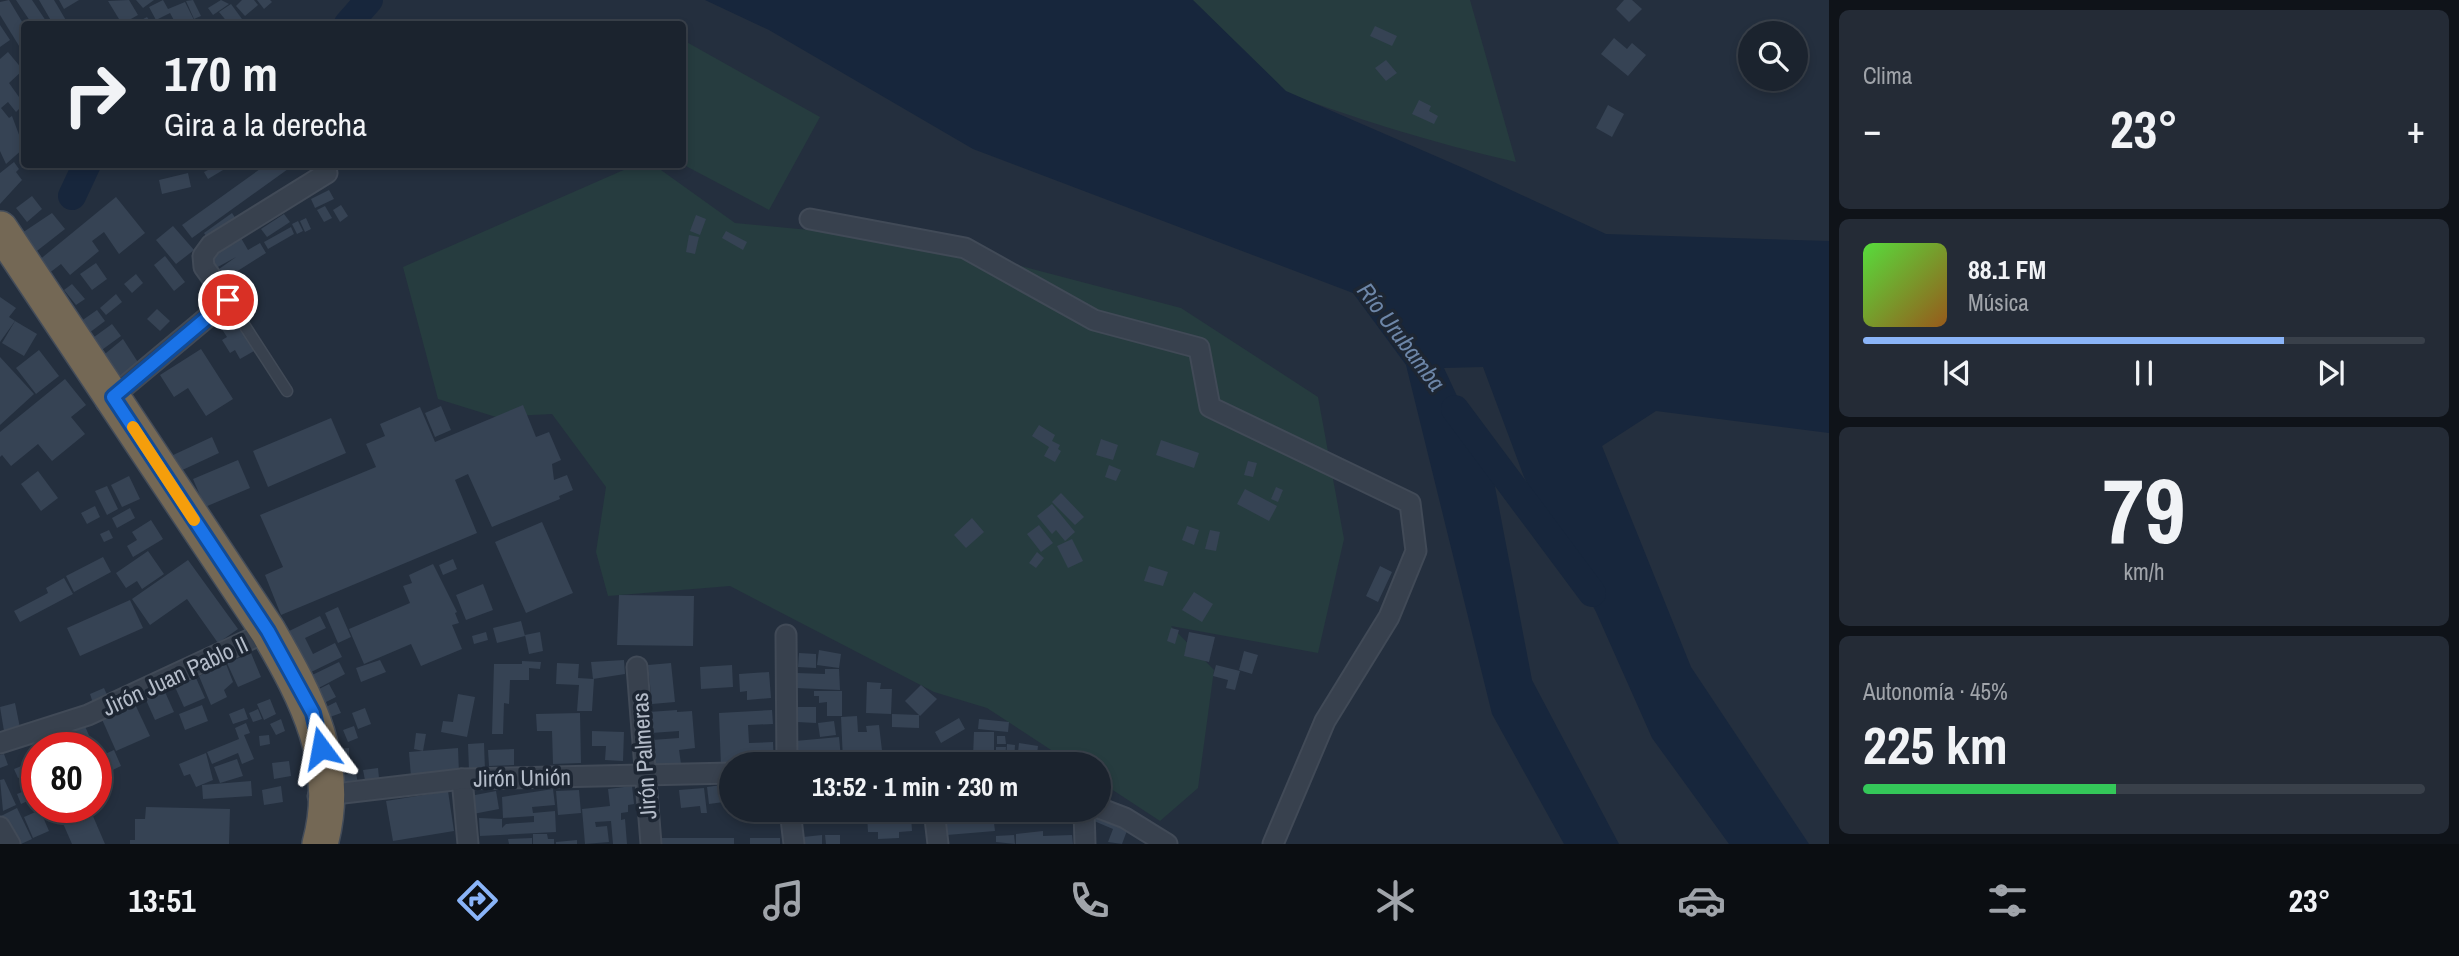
<!DOCTYPE html>
<html lang="es">
<meta charset="utf-8">
<style>
:root{--surface:#1b232e;--page:#242b36;--text:#f1f3f6;--muted:#a0a4aa;--line:#39404a;--accent:#8ab4f8}
body{margin:0;font-family:"Archivo Narrow",sans-serif;background:var(--page);color:var(--text);height:100vh;display:flex;flex-direction:column;font-size:26px;white-space:nowrap}
*{box-sizing:border-box;margin:0}
p{font-size:23px;color:var(--muted)}
.icon{flex:none;width:38px;height:38px;fill:none;stroke:currentColor;stroke-width:2;stroke-linecap:round;stroke-linejoin:round}
.map{position:relative;flex:1;overflow:hidden}
.panel{display:flex;flex-direction:column;gap:10px;padding:10px;background:#0f1319;width:630px}
.panel>*{flex:none}
.top-card{position:absolute;left:21px;top:21px;width:665px;height:147px;border-radius:7px;box-shadow:0 4px 10px #0003,0 0 0 2px var(--line);background:#1b232e;color:var(--text);overflow:hidden}
.buttons{position:absolute;left:1738px;top:21px;display:grid;gap:14px}
.buttons a{display:grid;place-items:center;width:70px;height:70px;border-radius:50%;background:var(--surface);box-shadow:0 4px 10px #0003,0 0 0 2px var(--line);font-size:35px}
.speed{position:absolute;left:21px;top:732px;display:flex;gap:14px;font-size:35px;font-weight:700;text-align:center}
.speed>*{display:grid;place-content:center;width:91px;height:91px;border-radius:50%;background:var(--surface);box-shadow:0 4px 10px #0003,0 0 0 2px var(--line);line-height:1}
.speed .limit{border:10px solid #d22;background:#fff;color:#111}
.pin{position:absolute;display:grid;place-items:center;width:60px;height:60px;color:#fff;margin:-30px;border:4px solid #fff;border-radius:50%;box-shadow:0 2px 7px #0007}
.me{position:absolute;width:77px;margin:-38px;rotate:347deg;stroke-linejoin:round;filter:drop-shadow(0 0 5px #0008)}
.turn{display:flex;align-items:center;gap:24px;height:147px;padding:0 28px;font-size:32px}
.turn .icon{width:91px;height:91px;stroke-width:2.5}
.turn b{display:block;font-size:49px;line-height:60px}
.big{font-size:52px;font-weight:700;line-height:1.1}
.panel .tile{flex:1;display:flex;flex-direction:column;justify-content:center;gap:10px;min-width:0;padding:0 24px;border-radius:10px;background:var(--page)}
.panel .dial{align-items:center;gap:0}
.dial b{font-size:91px;line-height:1}
.song{display:flex;align-items:center;gap:21px}
.cover{width:84px;height:84px;border-radius:10px;background:linear-gradient(135deg,hsl(110 70% 55%),hsl(30 70% 35%))}
.played{height:7px;border-radius:4px;background:linear-gradient(90deg,var(--accent) 75%,var(--line) 75%)}
.keys{display:flex;justify-content:space-around;direction:ltr}
.heat{display:flex;justify-content:space-between;align-items:center;font-size:38px;direction:ltr}
.charge{height:10px;border-radius:5px;background:linear-gradient(90deg,#34c759 45%,var(--line) 0)}
.trip{position:absolute;left:719px;top:752px;width:392px;height:70px;border-radius:35px;background:var(--surface);box-shadow:0 4px 10px #0003,0 0 0 2px var(--line);font-weight:700;line-height:70px;text-align:center}
.dock{display:flex;height:112px;justify-content:space-around;align-items:center;background:#0b0e12;color:var(--muted)}
.dock .icon{width:49px;height:49px}
.dock .selected{color:var(--accent)}
.dock b{font-size:32px;color:var(--text)}
main{display:flex;flex:1;min-height:0}
.map>svg:first-child{display:block}
.green{fill:#263c3f}
.water{fill:#17263c}
.lines{fill:none;stroke-linecap:round;stroke-linejoin:round}
.river{stroke:#17263c;stroke-width:28}
.building{fill:#364354}
.lane-casing{stroke:#414a57;stroke-width:13}
.street-casing{stroke:#414a57;stroke-width:23}
.highway-casing{stroke:#434c59;stroke-width:38}
.lane{stroke:#38414e;stroke-width:10}
.street{stroke:#38414e;stroke-width:19}
.highway{stroke:#746855;stroke-width:35}
.route-casing{stroke:#114b97;stroke-width:18}
.route{stroke:#1a73e8;stroke-width:12}
.slow{stroke:#f59e0b;stroke-width:12}
.labels{text-anchor:middle;stroke-width:7;stroke-linejoin:round;paint-order:stroke}
.street-label{font-size:23px;fill:#b4bcc9;stroke:#1d2633}
.water-label{font-size:24px;font-style:italic;fill:#6d86a8;stroke:#1d2633}
</style>
<main>
<div class="map">
<svg width="1829" height="844" viewBox="0 0 1829 844">
<rect width="100%" height="100%" fill="#242f3e"/>
<g class="green">
<path d="M1069 0H1470L1516 162C1361 127 1213 69 1069 0Z"/>
<path d="M683 40 820 117 769 210 682 164Z"/>
<path d="M635 165H654L735 223 925 241 1181 308 1318 397 1344 539 1318 653 1171 626 1214 670 1198 788 1160 821 1099 781V765H1074L987 708 934 692 730 586 608 596 596 552 606 487 552 414 496 417 438 399 403 267Z"/>
</g>
<path class="water" d="M705 0H1193L1286 91 1470 171 1606 234 1829 241V433L1656 411 1602 446 1691 667 1809 844H1729L1652 738 1596 612 1524 477 1483 367 1444 368 1492 471 1532 680 1619 844H1564L1492 714 1406 365 1353 293 973 149 769 30Z"/>
<g class="lines">
<g class="river">
<path d="M348 24 369 0"/>
<path d="M72 196 87 164"/>
<path d="M1455 409 1592 593"/>
</g>
</g>
<g class="building">
<path d="M9 0 24 25V54L0 15V2Z"/>
<path d="M16 0H32L48 24H32Z"/>
<path d="M39 0H54L67 22 53 24Z"/>
<path d="M59 0H79L64 9Z"/>
<path d="M129 0 138 15 122 24 108 1Z"/>
<path d="M136 0H154L143 8Z"/>
<path d="M163 0 168 9 185 2 196 24H176L170 13 156 20 149 7Z"/>
<path d="M193 0 201 16 194 19 186 1Z"/>
<path d="M221 0 229 4 213 15 208 8Z"/>
<path d="M242 0H254L258 5 245 16 236 6Z"/>
<path d="M257 0H270L272 2 264 9Z"/>
<path d="M1624 0H1632L1642 9 1629 22 1616 9Z"/>
<path d="M231 4 242 19 234 24H229L219 12Z"/>
<path d="M147 17 152 24H134Z"/>
<path d="M0 25 10 40 0 47Z"/>
<path d="M1375 26 1397 36 1392 46 1370 36Z"/>
<path d="M1614 38 1627 49 1632 43 1646 55 1628 76 1601 54Z"/>
<path d="M8 52 23 70 9 83 24 104 16 112 8 102 1 108 9 118 12 116 24 148 6 164 0 151V59Z"/>
<path d="M1386 60 1397 73 1386 81 1375 68Z"/>
<path d="M1419 100 1431 106 1429 111 1438 116 1434 124 1412 114Z"/>
<path d="M1608 105 1624 114 1612 137 1596 128Z"/>
<path d="M14 162 19 169 16 172 22 180 0 204V173Z"/>
<path d="M220 164 223 170 208 179 204 172Z"/>
<path d="M267 164H295L192 238 182 225Z"/>
<path d="M188 173 191 187 162 194 159 180Z"/>
<path d="M329 190 334 199 315 208 311 199Z"/>
<path d="M32 196 42 209 27 222 16 208Z"/>
<path d="M116 197 145 233 119 254 104 232 92 241 99 251 70 275 61 264 48 274 38 261Z"/>
<path d="M341 205 348 216 340 222 333 210Z"/>
<path d="M325 206 332 218 324 222 317 210Z"/>
<path d="M52 213 65 229 33 254 19 235Z"/>
<path d="M232 213 236 219 208 239 204 233Z"/>
<path d="M284 214 290 222 267 237 261 229Z"/>
<path d="M696 215 706 219 700 235 690 231Z"/>
<path d="M306 218 311 229 305 232 300 221Z"/>
<path d="M298 221 303 231 297 234 292 224Z"/>
<path d="M173 226 194 250 176 264 156 240Z"/>
<path d="M291 227 294 234 268 249 264 242Z"/>
<path d="M726 231 747 242 743 250 722 238Z"/>
<path d="M689 235 699 237 695 254 686 252Z"/>
<path d="M241 238 248 250 260 243 266 253 225 279 219 269 236 257 216 268 209 257Z"/>
<path d="M165 256 185 282 174 291 154 265Z"/>
<path d="M96 263 107 279 92 290 80 274Z"/>
<path d="M136 274 143 283 132 293 124 284Z"/>
<path d="M72 284 85 299 76 305 64 290Z"/>
<path d="M116 294 122 302 106 315 100 308Z"/>
<path d="M0 297 16 308 9 317 15 321 0 342Z"/>
<path d="M157 309 170 321 160 331 147 319Z"/>
<path d="M97 310 105 321 85 336 77 324Z"/>
<path d="M232 315 254 351 240 359 235 350 230 353 222 340 227 337 218 323Z"/>
<path d="M15 321 37 334 24 356 2 343Z"/>
<path d="M112 324 121 336 99 352 90 340Z"/>
<path d="M123 339 141 367 121 384 100 358Z"/>
<path d="M201 349 233 399 206 416 188 388 174 397 160 375Z"/>
<path d="M39 350 59 376 36 394 16 368Z"/>
<path d="M0 357 34 394 0 425Z"/>
<path d="M65 379 86 405 71 417 85 434 52 461 38 444 11 466 2 455 0 457V432Z"/>
<path d="M523 405 536 437 549 432 561 460 552 464 554 480 567 475 573 490 559 496 560 499 492 527 468 474 455 480 477 533 281 615 265 575 283 567 260 515 376 467 366 444 385 436 380 424 420 407 435 442Z"/>
<path d="M441 406 451 430 435 437 425 413Z"/>
<path d="M331 418 346 453 268 487 253 451Z"/>
<path d="M1039 425 1055 435 1052 441 1060 445 1058 449 1061 451 1055 462 1044 456 1049 447 1032 436Z"/>
<path d="M212 437 219 453 178 472 171 456Z"/>
<path d="M1101 439 1118 445 1113 460 1096 455Z"/>
<path d="M1161 440 1199 453 1194 468 1156 455Z"/>
<path d="M238 460 250 488 205 507 193 479Z"/>
<path d="M1248 461 1257 463 1253 477 1244 475Z"/>
<path d="M1109 465 1121 470 1116 481 1105 477Z"/>
<path d="M38 471 58 498 41 511 21 484Z"/>
<path d="M129 476 140 499 122 507 111 485Z"/>
<path d="M107 486 118 509 107 515 95 491Z"/>
<path d="M1276 487 1283 490 1278 502 1271 499Z"/>
<path d="M1245 489 1277 506 1269 521 1237 504Z"/>
<path d="M1061 493 1084 517 1075 525 1052 502Z"/>
<path d="M1052 504 1075 532 1065 541 1056 530 1052 534 1037 516Z"/>
<path d="M95 506 100 517 87 524 81 513Z"/>
<path d="M130 508 135 518 117 528 112 518Z"/>
<path d="M972 518 984 532 966 548 954 535Z"/>
<path d="M151 520 163 539 133 557 127 546 137 540 132 532Z"/>
<path d="M542 522 573 593 526 613 495 542Z"/>
<path d="M1039 525 1053 543 1041 552 1027 534Z"/>
<path d="M1187 526 1199 530 1194 545 1182 540Z"/>
<path d="M109 530 113 538 104 542 100 534Z"/>
<path d="M1210 530 1220 532 1216 551 1205 549Z"/>
<path d="M1072 539 1083 561 1068 568 1057 546Z"/>
<path d="M148 551 164 574 142 589 137 581 126 588 116 573Z"/>
<path d="M1037 552 1044 558 1036 568 1029 563Z"/>
<path d="M103 557 111 572 74 592 66 576Z"/>
<path d="M453 559 457 569 443 575 439 565Z"/>
<path d="M188 560 238 629 218 643 187 599 150 625 132 599Z"/>
<path d="M433 564 457 612 455 613 459 623 452 625 462 649 421 666 411 644 364 664 349 629 410 603 403 586 412 583 409 575Z"/>
<path d="M1149 566 1168 572 1163 586 1144 581Z"/>
<path d="M1380 566 1392 572 1378 602 1366 596Z"/>
<path d="M64 578 73 594 20 622 14 611 48 593 46 588Z"/>
<path d="M483 584 493 610 466 620 456 595Z"/>
<path d="M1194 592 1213 604 1202 622 1182 610Z"/>
<path d="M619 595 694 596 693 646 617 645Z"/>
<path d="M130 600 143 628 80 656 67 628Z"/>
<path d="M338 607 351 637 338 643 325 613Z"/>
<path d="M320 616 326 628 305 638 313 654 335 643 342 657 305 675 285 633Z"/>
<path d="M521 621 525 636 497 643 493 628Z"/>
<path d="M1171 628 1179 630 1175 644 1167 641Z"/>
<path d="M486 632 488 640 474 644 472 636Z"/>
<path d="M540 632 543 651 529 654 525 635Z"/>
<path d="M1189 632 1215 637 1209 662 1184 656Z"/>
<path d="M819 650 841 654 839 668 817 665Z"/>
<path d="M1244 651 1258 655 1252 674 1239 670Z"/>
<path d="M251 653 261 677 238 687 227 663Z"/>
<path d="M799 653 816 654V668L798 667Z"/>
<path d="M380 660 386 672 361 682 356 668Z"/>
<path d="M624 660 625 674 593 679 591 662Z"/>
<path d="M522 661 541 662 540 669 529 668V680H510L509 704 504 703 503 734H492L494 664H522Z"/>
<path d="M339 662 345 674 313 691 306 678Z"/>
<path d="M557 663 579 664 578 678 594 679 592 711H577L579 685 556 684Z"/>
<path d="M671 663 675 702 652 704 648 665Z"/>
<path d="M226 664 233 682 224 690 227 697 211 705 199 676Z"/>
<path d="M732 665 733 687 701 689 700 667Z"/>
<path d="M1216 665 1240 671 1235 690 1226 688 1228 680 1213 676Z"/>
<path d="M825 669H839L840 690 796 688 797 673 825 674Z"/>
<path d="M769 672 771 698 747 700V691L740 692 739 674Z"/>
<path d="M196 678 205 698 184 707 175 687Z"/>
<path d="M867 682 881 683 880 689H892L891 714 866 713Z"/>
<path d="M329 684 336 697 324 703 317 690Z"/>
<path d="M921 685 937 699 920 716 905 701Z"/>
<path d="M104 688 108 697 93 703 90 694Z"/>
<path d="M814 691H842V716H827V702L819 703V696H814Z"/>
<path d="M165 692 174 712 155 720 146 700Z"/>
<path d="M458 694 475 697 467 737 441 732 443 721 453 722Z"/>
<path d="M270 699 276 714 264 720 257 704Z"/>
<path d="M134 702 150 736 116 751 101 717Z"/>
<path d="M336 702 341 713 330 717 326 707Z"/>
<path d="M15 703 20 728 4 731 0 707Z"/>
<path d="M202 705 208 721 185 730 179 714Z"/>
<path d="M797 707H816V723L797 722Z"/>
<path d="M244 708 248 719 233 724 229 714Z"/>
<path d="M365 708 371 724 358 729 352 713Z"/>
<path d="M258 709 262 719 253 722 249 713Z"/>
<path d="M677 710V712L692 711 695 748 679 750 681 764 654 767 652 740 679 738V731L651 733 649 712Z"/>
<path d="M772 710 773 724 748 725 749 743 773 742 774 764 721 767 719 713Z"/>
<path d="M580 713 581 763 553 764 552 731H537L536 714Z"/>
<path d="M892 714 919 715V728L892 727Z"/>
<path d="M857 716 858 732H867L866 726 879 725 883 759 843 761 841 717Z"/>
<path d="M959 718 965 729 941 743 935 732Z"/>
<path d="M281 719 285 731 276 735 270 724Z"/>
<path d="M979 719 1009 722 1008 732 978 729Z"/>
<path d="M834 721 836 735 820 737 818 723Z"/>
<path d="M246 723 250 733 244 735 254 759 242 764 238 753 212 764 207 752 239 739 235 728Z"/>
<path d="M84 724 94 747H43L41 743Z"/>
<path d="M354 726 358 738 348 742 343 730Z"/>
<path d="M592 731 624 732 623 761 605 760 606 746H592Z"/>
<path d="M974 732H994V758L973 757Z"/>
<path d="M416 733 426 734 423 751 414 749Z"/>
<path d="M269 735 270 744 260 746 259 736Z"/>
<path d="M997 736H1005L1006 744H997Z"/>
<path d="M839 737 841 758 797 765 795 741Z"/>
<path d="M484 743 485 770H469L468 744Z"/>
<path d="M1019 743 1038 746 1036 763 1017 761Z"/>
<path d="M1007 744 1015 745 1014 761H1006Z"/>
<path d="M996 747H1006L1005 759H996Z"/>
<path d="M349 748V762L336 763 335 749Z"/>
<path d="M458 748 459 773 411 777 409 752Z"/>
<path d="M514 749V765L489 766 488 750Z"/>
<path d="M114 750 121 766 96 778V758Z"/>
<path d="M206 753 213 780 196 787 190 774 184 776 179 764Z"/>
<path d="M4 754 8 765 0 768V755Z"/>
<path d="M237 759 243 776 220 783 214 767Z"/>
<path d="M289 761 291 776 274 779 272 763Z"/>
<path d="M24 765 28 775 18 778 14 769Z"/>
<path d="M378 768 379 778 365 780 363 770Z"/>
<path d="M356 773 358 784 342 786 340 775Z"/>
<path d="M4 779 16 805 3 811 0 780Z"/>
<path d="M251 781 252 796 203 799 202 785Z"/>
<path d="M729 784 731 801 709 804 707 787Z"/>
<path d="M281 786 283 802 264 805 262 790Z"/>
<path d="M632 786 634 804 628 805V812L621 813V820L625 819 627 844H613L611 821 595 822 596 827 607 826 609 842 585 844 582 809 610 806 608 789Z"/>
<path d="M32 788 36 797 21 804 17 794Z"/>
<path d="M704 788 707 813H701L700 806 681 808 679 790Z"/>
<path d="M553 789 555 805 532 807 533 813 555 811 556 832 480 836 479 818 502 819V828L506 824 534 822V816L503 818 502 797Z"/>
<path d="M579 790 581 813 558 815 556 791Z"/>
<path d="M448 791 454 831 393 841 386 801Z"/>
<path d="M496 791 499 809 473 814 470 796Z"/>
<path d="M71 807H89L105 844H72L58 812Z"/>
<path d="M146 807 230 809 229 844H130V840H135V819H145Z"/>
<path d="M17 808 32 839 21 844H15L1 816Z"/>
<path d="M40 810 49 831 33 838 24 817Z"/>
<path d="M884 810H907V814H895L896 818 911 816 912 831 899 832V838L878 839V832H868L867 814 884 813Z"/>
<path d="M979 810H996L979 814 980 819 988 818V823H994L995 831 947 835 946 816 979 814Z"/>
<path d="M1097 815 1128 828 1122 844 1108 842 1113 829 1094 821Z"/>
<path d="M1043 831V836L1072 835 1073 844H1016V834Z"/>
<path d="M533 834H547L548 839H554V844H533Z"/>
<path d="M822 835V844H804L803 837Z"/>
<path d="M825 835H840V844H826Z"/>
<path d="M1014 835 1015 844 996 842V836Z"/>
<path d="M532 838V844H509L508 839Z"/>
<rect x="662" y="838" width="72" height="6"/>
<rect x="750" y="838" width="30" height="6"/>
<path d="M577 840V844H556V842Z"/>
</g>
<g class="lines">
<g class="lane-casing">
<path id="lane" d="M228 300 287 391"/>
</g>
<g class="street-casing">
<g id="street">
<path d="M810 219 965 248 1094 320 1199 348 1210 407 1410 503 1416 551 1389 617 1325 721 1273 844"/>
<path d="M106 402 228 300 204 267 203 256 211 245 327 173"/>
<path d="M786 635 787 765"/>
<path d="M637 667 651 844"/>
<path d="M0 743 88 715 268 631"/>
<path d="M462 779 468 844"/>
<path d="M318 796 462 779 732 773"/>
<path d="M1099 808 1125 818 1167 844"/>
<path d="M790 810 794 844"/>
<path d="M934 810 938 844"/>
<path d="M1084 810 1085 844"/>
<path d="M0 827 10 844"/>
</g>
</g>
<g class="highway-casing">
<path id="highway" d="M0 229 268 631C307 698 342 764 320 844"/>
</g>
<use href="#lane" class="lane"/>
<use href="#street" class="street"/>
<use href="#highway" class="highway"/>
</g>
<g class="lines">
<g class="route-casing">
<path id="route" d="M228 300 113 397 268 631 313 713 321 748"/>
</g>
<use href="#route" class="route"/>
<path class="slow" d="M133 427 194 520"/>
</g>
<g class="labels">
<g class="street-label">
<text transform="translate(175 676) rotate(-25)" y="8">Jirón Juan Pablo II</text>
<text transform="translate(644 756) rotate(-94)" y="8">Jirón Palmeras</text>
<text transform="translate(522 778) rotate(-1)" y="8">Jirón Unión</text>
</g>
<g class="water-label">
<text transform="translate(1401 337) rotate(53)" y="8">Río Urubamba</text>
</g>
</g>
</svg>
<div class="buttons">
<a><svg class="icon" aria-label="search" viewBox="0 0 24 24"><circle cx="10" cy="10" r="6"/><path d="M15 15l6 6"/></svg></a>
</div>
<div class="speed"><div class="limit">80</div></div>
<div class="pin" style="left:228px;top:300px;background:#d93025"><svg class="icon" aria-label="arrive" viewBox="0 0 24 24"><path d="M6 21V4h12l-3 4 3 4H6"/></svg></div>
<svg class="me" style="left:321px;top:748px" viewBox="-20 -20 40 40"><path d="M0-17L14 15 0 8-14 15z" fill="#1a73e8" stroke="#fff" stroke-width="4"/></svg>
<div class="trip">13:52 · 1 min · 230 m</div>
<div class="top-card">
<div class="turn"><svg class="icon" aria-label="right" viewBox="0 0 24 24"><path d="M7 20v-9h11M14 6l5 5-5 5"/></svg><div><b>170 m</b>Gira a la derecha</div></div>
</div>
</div>
<section class="panel">
<div class="tile"><p>Clima</p>
<div class="heat"><a>−</a><b class="big">23°</b><a>+</a></div>
</div>
<div class="tile">
<div class="song"><i class="cover"></i><div><b>88.1 FM</b><p>Música</p></div></div>
<div class="played"></div>
<div class="keys"><svg class="icon" aria-label="previous" viewBox="0 0 24 24"><path d="M18 5L8 12l10 7zM5 5v14"/></svg><svg class="icon" aria-label="pause" viewBox="0 0 24 24"><path d="M8 5v14M16 5v14"/></svg><svg class="icon" aria-label="next" viewBox="0 0 24 24"><path d="M6 5l10 7-10 7zM19 5v14"/></svg></div>
</div>
<div class="tile dial"><b>79</b><p>km/h</p></div>
<div class="tile"><p>Autonomía · 45%</p><b class="big">225 km</b><div class="charge"></div></div>
</section>
</main>
<nav class="dock">
<b>13:51</b>
<svg class="icon selected" aria-label="directions" viewBox="0 0 24 24"><path d="M12 3l9 9-9 9-9-9zM9 14v-3h6M13 9l2 2-2 2"/></svg>
<svg class="icon" aria-label="music" viewBox="0 0 24 24"><path d="M9 18V5l10-2v13"/><circle cx="6" cy="18" r="3"/><circle cx="16" cy="16" r="3"/></svg>
<svg class="icon" aria-label="phone" viewBox="0 0 24 24"><path d="M5 4h4l2 5-3 2q2 4 5 5l2-3 5 2v4C11 20 4 13 5 4z"/></svg>
<svg class="icon" aria-label="climate" viewBox="0 0 24 24"><path d="M12 3v18M4 7l16 10M4 17L20 7"/></svg>
<svg class="icon" aria-label="car" viewBox="0 0 24 24"><path d="M5 17H2v-5l4-1 3-4h7l3 4 3 1v5h-3M9 17h6M6 11h13"/><circle cx="7" cy="17" r="2"/><circle cx="17" cy="17" r="2"/></svg>
<svg class="icon" aria-label="filters" viewBox="0 0 24 24"><path d="M4 7h16M4 17h16"/><circle cx="9" cy="7" r="2"/><circle cx="15" cy="17" r="2"/></svg>
<b>23°</b>
</nav>
